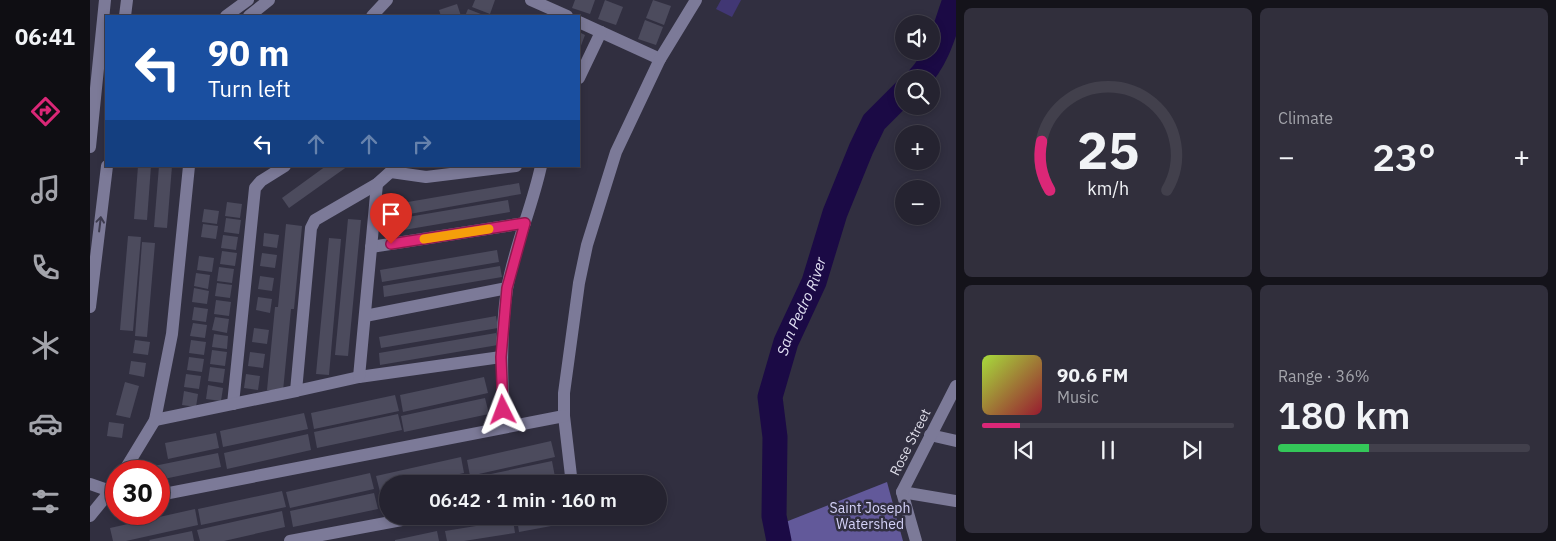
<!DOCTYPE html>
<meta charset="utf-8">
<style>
:root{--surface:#252330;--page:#312f3c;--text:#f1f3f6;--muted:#a3a4ab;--line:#42404c;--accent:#db2777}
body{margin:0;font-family:"IBM Plex Sans",sans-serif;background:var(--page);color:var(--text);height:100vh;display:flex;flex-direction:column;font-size:19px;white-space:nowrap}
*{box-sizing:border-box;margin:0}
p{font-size:16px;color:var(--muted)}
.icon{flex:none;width:28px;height:28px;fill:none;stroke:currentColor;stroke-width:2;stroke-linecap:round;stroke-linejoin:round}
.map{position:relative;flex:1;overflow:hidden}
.sheet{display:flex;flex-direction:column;gap:8px;padding:8px;background:#14131a;width:600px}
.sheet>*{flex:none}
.banner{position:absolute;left:15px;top:15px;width:475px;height:152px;border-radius:0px;box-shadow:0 2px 8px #0003,0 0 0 1px var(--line);background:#1a4fa0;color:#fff;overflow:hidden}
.buttons{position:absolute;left:805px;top:15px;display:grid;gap:10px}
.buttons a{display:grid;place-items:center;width:45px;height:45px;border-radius:50%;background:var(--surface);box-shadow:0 2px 8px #0003,0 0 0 1px var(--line);font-size:25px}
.speed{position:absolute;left:15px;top:460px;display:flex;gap:10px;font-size:25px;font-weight:700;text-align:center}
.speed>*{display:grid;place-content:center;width:65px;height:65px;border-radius:50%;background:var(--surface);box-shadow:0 2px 8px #0003,0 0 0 1px var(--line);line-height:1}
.speed .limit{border:8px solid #d22;background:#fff;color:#111}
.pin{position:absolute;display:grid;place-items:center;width:42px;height:42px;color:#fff;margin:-51px -21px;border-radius:50% 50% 50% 0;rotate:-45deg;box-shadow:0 0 5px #0007}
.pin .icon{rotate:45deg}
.me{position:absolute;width:55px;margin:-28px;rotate:357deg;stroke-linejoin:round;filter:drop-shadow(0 0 4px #0008)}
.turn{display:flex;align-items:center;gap:18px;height:105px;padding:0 20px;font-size:22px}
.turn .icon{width:65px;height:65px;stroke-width:2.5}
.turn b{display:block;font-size:35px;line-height:42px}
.lanes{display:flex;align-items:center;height:48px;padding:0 20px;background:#0003;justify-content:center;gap:25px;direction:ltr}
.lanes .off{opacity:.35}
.big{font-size:38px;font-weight:600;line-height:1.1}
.sheet .card{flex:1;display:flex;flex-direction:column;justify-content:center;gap:8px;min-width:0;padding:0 18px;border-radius:8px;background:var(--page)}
.sheet .dial{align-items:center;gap:0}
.dial svg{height:130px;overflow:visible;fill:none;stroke:var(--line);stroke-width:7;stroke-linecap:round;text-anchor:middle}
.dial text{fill:var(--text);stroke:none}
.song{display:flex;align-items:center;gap:15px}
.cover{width:60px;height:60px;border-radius:8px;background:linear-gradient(135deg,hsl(80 70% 55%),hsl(350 70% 35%))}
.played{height:5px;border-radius:2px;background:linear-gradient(90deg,var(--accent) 15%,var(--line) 15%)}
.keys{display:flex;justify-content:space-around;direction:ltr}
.heat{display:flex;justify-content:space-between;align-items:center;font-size:28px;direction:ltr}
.charge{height:8px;border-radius:4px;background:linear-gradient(90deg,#34c759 36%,var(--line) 0)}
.sheet .tiles{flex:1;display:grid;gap:8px;grid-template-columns:repeat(2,1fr)}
.trip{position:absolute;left:289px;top:475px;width:288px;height:50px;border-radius:25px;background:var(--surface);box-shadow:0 2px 8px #0003,0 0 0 1px var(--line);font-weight:600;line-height:50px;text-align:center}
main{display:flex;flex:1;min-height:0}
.dock{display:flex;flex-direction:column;width:90px;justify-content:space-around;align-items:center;background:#0f0e13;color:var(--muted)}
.dock .icon{width:35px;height:35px}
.dock .selected{color:var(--accent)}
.dock b{font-size:22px;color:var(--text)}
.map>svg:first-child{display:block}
.green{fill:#413774}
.forest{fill:#62599a}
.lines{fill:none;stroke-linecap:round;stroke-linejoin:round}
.river{stroke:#1b0a45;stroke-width:25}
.building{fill:#4c4b5d}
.minor{stroke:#7c7a98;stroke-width:12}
.oneway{stroke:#3c3a4d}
.route-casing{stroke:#8e194d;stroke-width:12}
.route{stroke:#db2777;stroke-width:9}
.slow{stroke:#f59e0b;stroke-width:9}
.labels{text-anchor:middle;stroke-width:5;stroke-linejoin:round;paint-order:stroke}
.street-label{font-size:14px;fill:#dfdee9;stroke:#312f40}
.park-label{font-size:14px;fill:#d5d3f9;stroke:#312f40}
.water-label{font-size:15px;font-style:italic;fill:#e1e0f3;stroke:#312f40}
</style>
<main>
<nav class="dock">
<b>06:41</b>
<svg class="icon selected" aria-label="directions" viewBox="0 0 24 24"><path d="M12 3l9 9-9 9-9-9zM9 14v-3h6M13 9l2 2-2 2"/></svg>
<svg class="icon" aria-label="music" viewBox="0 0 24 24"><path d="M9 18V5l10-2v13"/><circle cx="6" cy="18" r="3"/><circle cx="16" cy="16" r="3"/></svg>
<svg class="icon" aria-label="phone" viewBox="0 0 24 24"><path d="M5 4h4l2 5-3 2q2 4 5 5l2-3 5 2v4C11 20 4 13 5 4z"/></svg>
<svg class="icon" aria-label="climate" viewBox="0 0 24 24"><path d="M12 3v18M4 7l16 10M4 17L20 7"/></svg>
<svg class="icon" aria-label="car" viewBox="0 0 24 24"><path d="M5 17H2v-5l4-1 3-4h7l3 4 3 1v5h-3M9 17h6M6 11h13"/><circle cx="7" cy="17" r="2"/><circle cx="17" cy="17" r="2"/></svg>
<svg class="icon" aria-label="filters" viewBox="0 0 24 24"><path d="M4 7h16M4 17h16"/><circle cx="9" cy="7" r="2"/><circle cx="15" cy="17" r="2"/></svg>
</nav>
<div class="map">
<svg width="866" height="541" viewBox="0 0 866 541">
<rect width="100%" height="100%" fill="#312f40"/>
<path class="green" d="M631 0H651L642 17 626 9Z"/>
<path class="forest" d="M797 482 813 541H700L693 523Z"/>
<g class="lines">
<g class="river">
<path d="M828 79C849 58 855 27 865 0"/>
<path id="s1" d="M689 541 684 516 685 437 680 397 696 342 724 282 745 213 771 149 784 122 814 92"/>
</g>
</g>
<g class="building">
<path d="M385 0H405L400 14 382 7Z"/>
<path d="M485 0H505L500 14 482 8Z"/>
<path d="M515 0 533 7 526 25 508 19Z"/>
<path d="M563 0 581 6 574 25 556 18Z"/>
<path d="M367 4 371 16H351L349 10Z"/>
<path d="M378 9 396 16H375Z"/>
<path d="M555 20 573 27 566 45 548 39Z"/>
<path d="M489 32 495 35 489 51Z"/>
<path d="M48 166H61L57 220 44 219Z"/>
<path d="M69 166H82L77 228 64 227Z"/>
<path d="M236 166H258L199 208 192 198Z"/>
<path d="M429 183 431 194 314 215 312 203Z"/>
<path d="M418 200 420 212 302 232 300 220Z"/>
<path d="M137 202 152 204 150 218 135 216Z"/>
<path d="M114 209 129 211 127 224 112 222Z"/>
<path d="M136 218 151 220 149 234 134 232Z"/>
<path d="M258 219 271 220 258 356 245 355Z"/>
<path d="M113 224 128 226 126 239 111 237Z"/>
<path d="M196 224 212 226 204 309H201L193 391 177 390 185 307H188Z"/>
<path d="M174 233 189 235 187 248 173 246Z"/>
<path d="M133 235 148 237 146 250 131 248Z"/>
<path d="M38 236 51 237 43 331 30 330Z"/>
<path d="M239 238 251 239 239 375 226 374Z"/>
<path d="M52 242 65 243 57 337 45 336Z"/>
<path d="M407 250 409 262 292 282 290 270Z"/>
<path d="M132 251 147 253 145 266 130 264Z"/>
<path d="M172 253 187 255 185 268 170 266Z"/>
<path d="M109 256 124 258 122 272 107 270Z"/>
<path d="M410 266 412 277 294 297 293 286Z"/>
<path d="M129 267 144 269 142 283 127 281Z"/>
<path d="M106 273 120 275 118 289 104 286Z"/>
<path d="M170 276 184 278 182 291 168 289Z"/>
<path d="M127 283 142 285 140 298 125 296Z"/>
<path d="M104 288 119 291 117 304 102 302Z"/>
<path d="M168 297 182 299 180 313 166 310Z"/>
<path d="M126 300 141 302 139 316 124 314Z"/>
<path d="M104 307 118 309 116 322 102 320Z"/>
<path d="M406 316 408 328 291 348 289 337Z"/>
<path d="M125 317 139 319 137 333 122 330Z"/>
<path d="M103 323 117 325 115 338 100 336Z"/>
<path d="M164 328 179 330 177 344 162 342Z"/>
<path d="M406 333 408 345 290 365 289 353Z"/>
<path d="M124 334 138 336 137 349 122 347Z"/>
<path d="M45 340 60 342 58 355 43 353Z"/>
<path d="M101 340 116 342 114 355 99 353Z"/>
<path d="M122 350 137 352 135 366 120 364Z"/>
<path d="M160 352 175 354 173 368 158 366Z"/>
<path d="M99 357 114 359 112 372 97 370Z"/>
<path d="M41 361 56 363 54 377 39 374Z"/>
<path d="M120 367 135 369 133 383 118 381Z"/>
<path d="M96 374 111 376 109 389 94 387Z"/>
<path d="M156 374 170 376 168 390 154 388Z"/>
<path d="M394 377 398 393 313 412 310 395Z"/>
<path d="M35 382 49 386 40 418 26 415Z"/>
<path d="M118 385 133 388 131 401 116 399Z"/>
<path d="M94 391 108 394 106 407 92 405Z"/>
<path d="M305 395 309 411 224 429 221 413Z"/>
<path d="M395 398 399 414 314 432 311 416Z"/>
<path d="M214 413 218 429 133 447 130 431Z"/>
<path d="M308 414 312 430 227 448 224 432Z"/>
<path d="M19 422 34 424 32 438 17 436Z"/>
<path d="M126 433 129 448 78 459 75 443Z"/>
<path d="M218 434 221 450 137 469 134 453Z"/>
<path d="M461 441 465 457 380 476 377 460Z"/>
<path d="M128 453 131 467 69 480V471H60L59 467Z"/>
<path d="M371 457 374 473 327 484H298V490L290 492 286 476Z"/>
<path d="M462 461 465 477 433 484H378L377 479Z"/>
<path d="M280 473 284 489 200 508 196 492Z"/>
<path d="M375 475 377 484H338V483Z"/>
<path d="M192 491 196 507 111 525 108 509Z"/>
<path d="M298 492V509L294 510 290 493Z"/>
<path d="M284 493 288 509 203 527 200 511Z"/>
<path d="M105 509 108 525 36 541H23L20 528Z"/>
<path d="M192 511 195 527 134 541H110L107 530Z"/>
<path d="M444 516H488V521L429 532 427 519Z"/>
<path d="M423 520 425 533 374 541H357L355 531Z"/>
<path d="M102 531 104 541H60L59 540Z"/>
<path d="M347 531 349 541H305V540Z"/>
</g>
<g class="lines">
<g class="minor">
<path d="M441 0 477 16"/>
<path d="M35 16 37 0"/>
<path d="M136 16 158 0"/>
<path d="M159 16 179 0"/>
<path d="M282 16 297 0"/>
<path d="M489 22 570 59"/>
<path d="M489 78 511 32"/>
<path d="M0 147 15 0"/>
<path d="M307 166 287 184 225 220 221 228 206 391 269 377 411 357"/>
<path d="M301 172 336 177 426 166"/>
<path d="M281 247 435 223"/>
<path d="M0 307 17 166"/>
<path d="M275 316 417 288"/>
<path d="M269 377 287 184"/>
<path d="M143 404 165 188 171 181 195 166"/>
<path d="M65 420 206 391"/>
<path d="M414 427C412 381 410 335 417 289 424 247 442 208 451 166"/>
<path d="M840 435 866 441"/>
<path d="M34 471 65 420 82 334 99 166"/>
<path d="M0 484 26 493"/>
<path d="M480 484 481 476 474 416V393L489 283 497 245 526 152 570 59 606 0"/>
<path d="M812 492 866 501"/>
<path d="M69 495 474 416"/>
<path d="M0 516 26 484"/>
<path d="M200 541 333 516"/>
<path d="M826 541 812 492 866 386"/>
</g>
</g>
<defs><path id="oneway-shaft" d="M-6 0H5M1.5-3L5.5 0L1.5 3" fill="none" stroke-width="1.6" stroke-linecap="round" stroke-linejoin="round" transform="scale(1.25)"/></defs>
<use class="oneway" href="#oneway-shaft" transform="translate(10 224) rotate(-83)"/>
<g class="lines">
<g class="route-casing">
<path id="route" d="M301 244 435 223 417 288 411 357 413 410"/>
</g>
<use href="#route" class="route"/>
<path class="slow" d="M334 239 399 229"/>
</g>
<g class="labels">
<g class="street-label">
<text transform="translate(820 442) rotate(-63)" y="5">Rose Street</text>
</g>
<g class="park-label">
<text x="780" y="513">Saint Joseph<tspan x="780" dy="16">Watershed</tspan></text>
</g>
<g class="water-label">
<text dy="5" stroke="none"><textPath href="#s1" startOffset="241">San Pedro River</textPath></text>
</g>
</g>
</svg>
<div class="buttons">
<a><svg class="icon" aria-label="sound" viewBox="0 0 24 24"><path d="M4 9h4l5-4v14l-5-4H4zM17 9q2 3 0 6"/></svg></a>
<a><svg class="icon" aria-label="search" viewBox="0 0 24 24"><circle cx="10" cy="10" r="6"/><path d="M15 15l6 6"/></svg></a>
<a>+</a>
<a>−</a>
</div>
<div class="speed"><div class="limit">30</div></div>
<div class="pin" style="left:301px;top:244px;background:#d93025"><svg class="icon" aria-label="arrive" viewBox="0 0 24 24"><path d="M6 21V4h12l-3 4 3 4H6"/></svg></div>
<svg class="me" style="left:413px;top:410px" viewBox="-20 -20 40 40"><path d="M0-17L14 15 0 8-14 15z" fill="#db2777" stroke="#fff" stroke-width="4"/></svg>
<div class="trip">06:42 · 1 min · 160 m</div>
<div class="banner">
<div class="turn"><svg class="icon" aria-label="left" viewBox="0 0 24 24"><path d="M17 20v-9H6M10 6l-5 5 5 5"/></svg><div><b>90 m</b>Turn left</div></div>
<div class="lanes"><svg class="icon" aria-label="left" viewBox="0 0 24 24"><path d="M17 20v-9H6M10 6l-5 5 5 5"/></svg><svg class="icon off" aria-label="ahead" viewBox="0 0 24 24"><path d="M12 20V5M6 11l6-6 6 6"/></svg><svg class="icon off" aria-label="ahead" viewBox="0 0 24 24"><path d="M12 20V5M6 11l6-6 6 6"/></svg><svg class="icon off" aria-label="right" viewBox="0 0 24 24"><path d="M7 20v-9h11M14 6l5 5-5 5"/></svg></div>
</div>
</div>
<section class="sheet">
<div class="tiles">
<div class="card dial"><svg viewBox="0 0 100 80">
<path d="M14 69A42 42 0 1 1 86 69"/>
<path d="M14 69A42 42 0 0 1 9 39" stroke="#db2777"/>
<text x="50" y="56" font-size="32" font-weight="700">25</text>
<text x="50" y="72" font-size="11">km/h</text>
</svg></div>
<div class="card"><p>Climate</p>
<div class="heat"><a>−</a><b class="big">23°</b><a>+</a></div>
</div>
<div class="card">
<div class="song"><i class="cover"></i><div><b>90.6 FM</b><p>Music</p></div></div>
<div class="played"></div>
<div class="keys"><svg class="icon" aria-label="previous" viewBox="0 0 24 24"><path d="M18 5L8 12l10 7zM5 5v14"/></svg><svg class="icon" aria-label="pause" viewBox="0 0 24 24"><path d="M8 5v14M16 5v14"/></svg><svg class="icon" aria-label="next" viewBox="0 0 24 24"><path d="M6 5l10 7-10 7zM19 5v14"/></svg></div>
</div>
<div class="card"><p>Range · 36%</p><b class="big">180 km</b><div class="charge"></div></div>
</div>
</section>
</main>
